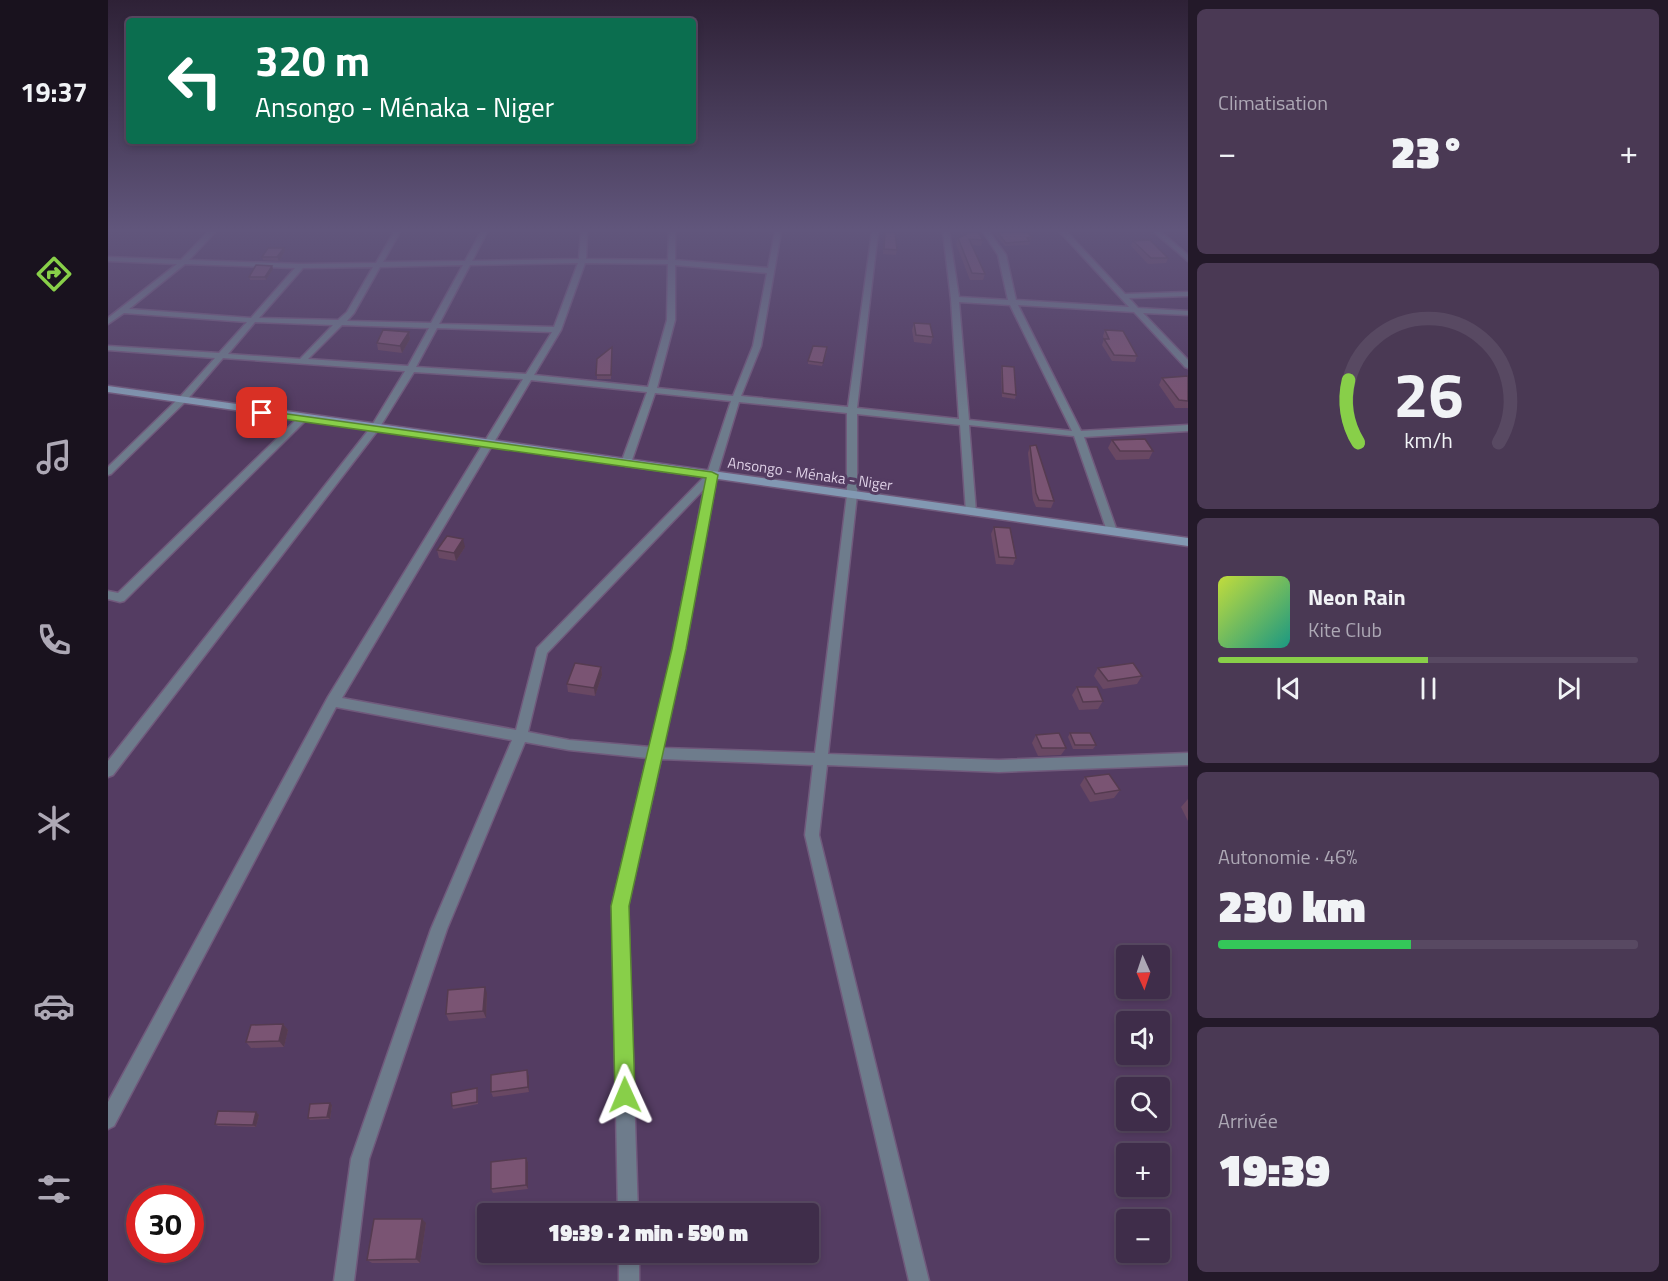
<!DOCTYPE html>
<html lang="fr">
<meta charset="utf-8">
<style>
:root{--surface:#3f2d4a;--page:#4a3954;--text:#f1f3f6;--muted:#ada8b5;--line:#584962;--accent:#88cf49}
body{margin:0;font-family:"Titillium Web",sans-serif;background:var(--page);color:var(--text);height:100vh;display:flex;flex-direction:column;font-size:22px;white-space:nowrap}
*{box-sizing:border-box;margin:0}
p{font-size:20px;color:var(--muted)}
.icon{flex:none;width:33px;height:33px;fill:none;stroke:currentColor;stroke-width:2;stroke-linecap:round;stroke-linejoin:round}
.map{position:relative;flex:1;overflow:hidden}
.sheet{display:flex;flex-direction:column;gap:9px;padding:9px;background:#231929;width:480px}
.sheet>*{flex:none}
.hud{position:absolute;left:18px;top:18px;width:570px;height:126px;border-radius:6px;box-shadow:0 3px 9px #0003,0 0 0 2px var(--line);background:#0b6e4f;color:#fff;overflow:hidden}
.needle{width:39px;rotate:177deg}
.tools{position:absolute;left:1008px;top:945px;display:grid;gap:12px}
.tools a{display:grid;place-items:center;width:54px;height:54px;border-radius:6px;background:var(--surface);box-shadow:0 3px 9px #0003,0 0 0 2px var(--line);font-size:30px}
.speed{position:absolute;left:18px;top:1185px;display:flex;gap:12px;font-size:30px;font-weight:700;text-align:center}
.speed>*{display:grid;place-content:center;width:78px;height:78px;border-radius:50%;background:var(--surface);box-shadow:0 3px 9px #0003,0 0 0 2px var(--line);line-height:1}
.speed .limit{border:9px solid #d22;background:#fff;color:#111}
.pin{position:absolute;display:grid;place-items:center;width:51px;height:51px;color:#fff;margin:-26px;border-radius:12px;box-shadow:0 3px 9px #0006}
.me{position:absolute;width:66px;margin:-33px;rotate:359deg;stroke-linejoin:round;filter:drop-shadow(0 0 4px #0008)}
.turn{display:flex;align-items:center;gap:21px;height:126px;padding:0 30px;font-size:27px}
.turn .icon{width:78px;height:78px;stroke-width:2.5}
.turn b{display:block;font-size:42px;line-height:51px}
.big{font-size:45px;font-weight:800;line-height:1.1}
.sheet .tile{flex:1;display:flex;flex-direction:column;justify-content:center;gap:9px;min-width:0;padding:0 21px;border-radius:9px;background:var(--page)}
.sheet .dial{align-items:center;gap:0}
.dial svg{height:156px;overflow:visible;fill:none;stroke:var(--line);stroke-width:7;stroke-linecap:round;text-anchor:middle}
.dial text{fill:var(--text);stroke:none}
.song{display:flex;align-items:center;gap:18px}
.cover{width:72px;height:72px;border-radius:9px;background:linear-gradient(135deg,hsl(70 70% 55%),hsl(170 70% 35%))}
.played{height:6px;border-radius:3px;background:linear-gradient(90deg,var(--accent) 50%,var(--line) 50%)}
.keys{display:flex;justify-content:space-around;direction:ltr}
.heat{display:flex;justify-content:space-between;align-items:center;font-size:33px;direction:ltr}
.charge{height:9px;border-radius:4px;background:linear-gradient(90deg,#34c759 46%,var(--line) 0)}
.trip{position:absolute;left:369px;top:1203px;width:342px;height:60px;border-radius:6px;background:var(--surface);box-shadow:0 3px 9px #0003,0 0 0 2px var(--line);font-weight:800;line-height:60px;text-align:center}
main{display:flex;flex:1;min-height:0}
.menu{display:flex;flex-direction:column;width:108px;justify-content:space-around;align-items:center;background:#19121e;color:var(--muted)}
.menu .icon{width:42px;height:42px}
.menu .selected{color:var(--accent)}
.menu b{font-size:27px;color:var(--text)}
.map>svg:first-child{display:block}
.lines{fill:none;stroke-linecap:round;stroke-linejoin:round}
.minor-casing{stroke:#705a7c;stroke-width:3}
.secondary-casing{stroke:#705a7c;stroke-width:3}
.minor{fill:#6e7c8c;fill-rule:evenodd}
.secondary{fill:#8298b2;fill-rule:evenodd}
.wall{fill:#694863}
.shaded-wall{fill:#553b50}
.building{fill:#7a5473;stroke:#553b50;stroke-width:1.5}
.route{fill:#88cf49;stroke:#58872f;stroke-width:1.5}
.labels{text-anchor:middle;stroke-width:6;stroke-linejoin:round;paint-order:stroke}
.street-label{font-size:15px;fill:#ded0e6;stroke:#543c62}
</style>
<main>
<nav class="menu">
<b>19:37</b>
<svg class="icon selected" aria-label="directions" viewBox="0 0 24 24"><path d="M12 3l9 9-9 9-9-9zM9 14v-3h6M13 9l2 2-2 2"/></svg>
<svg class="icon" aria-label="music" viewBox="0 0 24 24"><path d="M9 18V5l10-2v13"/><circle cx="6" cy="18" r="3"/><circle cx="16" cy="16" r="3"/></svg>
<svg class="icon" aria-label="phone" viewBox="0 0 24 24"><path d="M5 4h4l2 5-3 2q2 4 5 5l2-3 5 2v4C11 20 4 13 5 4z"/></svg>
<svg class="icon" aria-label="climate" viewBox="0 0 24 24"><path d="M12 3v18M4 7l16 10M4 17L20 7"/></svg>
<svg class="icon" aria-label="car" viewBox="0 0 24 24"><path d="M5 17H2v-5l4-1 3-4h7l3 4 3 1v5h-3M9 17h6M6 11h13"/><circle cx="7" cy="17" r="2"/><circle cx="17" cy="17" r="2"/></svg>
<svg class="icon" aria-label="filters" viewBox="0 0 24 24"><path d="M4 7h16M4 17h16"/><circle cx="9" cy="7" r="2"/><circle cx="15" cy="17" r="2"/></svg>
</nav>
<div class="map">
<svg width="1080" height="1281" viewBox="0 0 1080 1281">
<rect width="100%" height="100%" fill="#543c62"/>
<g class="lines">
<g class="minor-casing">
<g id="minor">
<path d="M100 232H107L81 260 193 264 268 263 286 232H292L275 262 357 261 373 232H379L364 261 471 259 473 232H479L478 259 560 260 561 232H567V260L660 268 667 232H673L653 346 633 396 740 407 764 232H770L749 408 851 419 843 299 835 232H841L851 297 900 300 890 255 875 232H881L898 255 908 300 1021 307 952 232H959L1017 294 1080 292V296L1021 298 1030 308 1080 311V315L1035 313 1080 360V368L1077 367 1026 312 910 305 973 431 1080 425V431L976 437 1009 531 1008 533 1004 534 999 531 966 436 861 425 868 512 863 515 858 512 852 425 749 414V495L720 754 891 760 1080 753V765L891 772 719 765 711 835 821 1281H801L697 835 705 765 553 759 520 906 530 1214H510L504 906 539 758 461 750 417 742 339 929 261 1159 246 1281H226L243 1159 323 929 404 740 228 707 6 1126 0 1129V1102L220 697 415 379 306 372 270 430 5 775 0 777V761L263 427 297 371 115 358 77 402 3 474 0 475V467L71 398 107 358 0 350V346L111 353 139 322 16 313 0 324V318L69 264 0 261V257L73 260ZM470 263 446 327 331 324 362 265ZM477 263 560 264 559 320 540 387 426 375 453 330ZM77 264 187 268 143 318 21 309ZM355 265 323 323 239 321 246 313 272 267ZM567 265 659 273 645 346 625 396 549 388 567 320ZM265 267 239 312 230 320 151 318 195 268ZM851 302 902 305 964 431 861 420ZM147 322 225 325 192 359 120 354ZM234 325 321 328 300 366 200 359ZM329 328 444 332 418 374 308 367ZM423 380 539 392 513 463 518 466 523 463 547 393 623 401 599 474 429 648 408 730 234 698ZM631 402 739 413V495L707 753 555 748 577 649 609 475ZM596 489 565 649 542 747 461 740 420 732 439 653Z"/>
<path d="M1046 232H1053L1080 255V261Z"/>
<path d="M194 416 197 417V421L16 601 12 602 0 599V591L10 593 191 417Z"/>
<rect x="511" y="1252" width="20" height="29"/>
</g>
</g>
<g class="secondary-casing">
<path id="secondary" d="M0 386 1080 538V546L0 392Z"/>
</g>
<use href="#minor" class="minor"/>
<use href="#secondary" class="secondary"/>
</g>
<g class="wall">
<path d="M776 232H787L789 250 788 255 775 254Z"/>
<path d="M853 232H870L875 240 873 246 864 245 877 274 875 280H862L848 244 850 238 855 236Z"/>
<path d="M885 232H919L924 237 921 245 897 246Z"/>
<path d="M1025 241 1060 258 1058 263 1040 264 1023 246Z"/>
<path d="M176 248 177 251 171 261 155 260 154 257Z"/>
<path d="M164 266 165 269 158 280H142L141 277Z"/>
<path d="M806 323 825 337 823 344 806 342 804 330Z"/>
<path d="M997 330 1029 356 1027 362 1004 361 994 345 996 339 995 336Z"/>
<path d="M301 332 302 339 294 353 270 350 269 343Z"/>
<path d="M504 347 503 379H489V359Z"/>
<path d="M719 351 714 366 700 364V361Z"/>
<path d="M894 366 908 395 907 399 894 397 893 370Z"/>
<path d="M1080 376V408H1067L1051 385 1054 378Z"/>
<path d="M1004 440 1045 451 1041 459 1008 460 1000 448Z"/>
<path d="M922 446 946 501 943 508 928 507 925 500 920 453Z"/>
<path d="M886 527 908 558 905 565 888 564 883 534Z"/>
<path d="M357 547 348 561 331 558 329 550Z"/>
<path d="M493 667 494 675 487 696 460 692 459 684Z"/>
<path d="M990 668 1034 676 1029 684 995 689 986 676Z"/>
<path d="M969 687 995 701 990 709 971 710 964 695Z"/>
<path d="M962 733 988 745 985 749H965L960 737Z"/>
<path d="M928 735 958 748 953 755 930 756 924 743Z"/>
<path d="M977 777 1012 790 1006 798 982 802 972 785Z"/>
<path d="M1080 799V821L1073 807Z"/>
<path d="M379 993 378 1018 341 1021 338 1014Z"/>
<path d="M175 1024 180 1030 176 1047 143 1048 138 1042Z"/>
<path d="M419 1070 421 1076V1092L385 1097 383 1092Z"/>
<path d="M369 1088 370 1091V1104L345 1109 344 1106Z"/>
<path d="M224 1105 222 1119 202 1120 200 1118Z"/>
<path d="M151 1115 148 1127 110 1126 107 1124Z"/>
<path d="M418 1158 420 1162V1189L385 1193 383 1189Z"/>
<path d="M318 1223 312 1263H264L259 1260Z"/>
</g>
<g class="shaded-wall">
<path d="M176 248 177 251 171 261 169 257Z"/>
<path d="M164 266 165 269 158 280 157 277Z"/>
<path d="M301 332 302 339 294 353 292 346Z"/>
<path d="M355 539 357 547 348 561 346 553Z"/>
<path d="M493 667 494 675 487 696 486 688Z"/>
<path d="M377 987 379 993 378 1018 375 1011Z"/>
<path d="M175 1024 180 1030 176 1047 171 1041Z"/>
<path d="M419 1070 421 1076V1092L420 1087Z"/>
<path d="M222 1103 224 1105 222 1119 219 1117Z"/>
<path d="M148 1112 151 1115 148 1127 145 1125Z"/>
<path d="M418 1158 420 1162V1189L418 1185Z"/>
<path d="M314 1219 318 1223 312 1263 308 1259Z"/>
</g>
<g class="building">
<path d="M777 232H787L789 250 776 249Z"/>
<path d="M857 232H870L875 240 861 239 877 274 864 273 850 238 859 234Z"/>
<path d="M889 232H919L924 237 919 238 922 241 898 243Z"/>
<path d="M1042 240 1060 258H1043L1025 241Z"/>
<path d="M160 248H176L169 257H154Z"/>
<path d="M148 265 164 266 157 277H141Z"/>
<path d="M806 323 822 324 825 337 808 335Z"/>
<path d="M275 330 301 332 292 346 269 343Z"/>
<path d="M997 330 1015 331 1029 356 1006 355 996 339H1001Z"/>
<path d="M705 346 719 347 715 363 700 361Z"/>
<path d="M504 347 503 375H488L489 359Z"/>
<path d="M894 366 906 367 908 395 895 393Z"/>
<path d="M1080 376V401L1071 400 1054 378Z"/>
<path d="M1037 439 1045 451H1012L1004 440Z"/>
<path d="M928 445 946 501 931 500 928 493 922 446Z"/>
<path d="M886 527 902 528 908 558 891 557Z"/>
<path d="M339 536 355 539 346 553 329 550Z"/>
<path d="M467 663 493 667 486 688 459 684Z"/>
<path d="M1025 663 1034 676 1000 681 990 668Z"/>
<path d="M969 687H989L995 701 975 702Z"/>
<path d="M951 733 958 748H934L928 735Z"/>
<path d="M962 733H982L988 745H967Z"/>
<path d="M1001 774 1012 790 987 794 977 777Z"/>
<path d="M377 987 375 1011 338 1014 340 990Z"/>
<path d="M175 1024 171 1041 138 1042 143 1025Z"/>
<path d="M419 1070 420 1087 383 1092V1075Z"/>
<path d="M369 1088V1102L344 1106 343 1093Z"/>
<path d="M222 1103 219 1117 200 1118 202 1104Z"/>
<path d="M110 1111 148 1112 145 1125 107 1124Z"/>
<path d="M418 1158V1185L383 1189V1162Z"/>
<path d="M266 1219H314L308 1259 259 1260Z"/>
</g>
<linearGradient id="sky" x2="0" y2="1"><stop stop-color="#2e2136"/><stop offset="0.56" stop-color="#61567c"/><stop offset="1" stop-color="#61567c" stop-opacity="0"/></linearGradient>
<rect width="1080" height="411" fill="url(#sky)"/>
<path class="route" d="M150 410 604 472 610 475 578 649 521 906 527 1095 524 1102 517 1105 510 1102 507 1095 503 906 564 649 598 478 154 416 149 413Z"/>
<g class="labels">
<g class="street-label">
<text transform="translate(702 474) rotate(8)" y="5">Ansongo - Ménaka - Niger</text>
</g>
</g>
</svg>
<div class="tools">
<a><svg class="needle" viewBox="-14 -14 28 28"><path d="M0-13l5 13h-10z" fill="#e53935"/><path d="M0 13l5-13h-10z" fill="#ada8b5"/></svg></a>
<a><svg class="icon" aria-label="sound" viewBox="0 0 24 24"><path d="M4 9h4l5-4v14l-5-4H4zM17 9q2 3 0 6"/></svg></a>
<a><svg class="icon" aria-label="search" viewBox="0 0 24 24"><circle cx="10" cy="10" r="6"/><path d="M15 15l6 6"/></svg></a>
<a>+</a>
<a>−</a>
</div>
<div class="speed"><div class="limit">30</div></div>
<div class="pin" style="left:154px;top:413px;background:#d93025"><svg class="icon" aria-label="arrive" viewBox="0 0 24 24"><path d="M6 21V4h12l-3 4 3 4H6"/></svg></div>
<svg class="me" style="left:517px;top:1095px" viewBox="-20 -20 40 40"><path d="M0-17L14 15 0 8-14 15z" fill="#88cf49" stroke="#fff" stroke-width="4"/></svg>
<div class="trip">19:39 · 2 min · 590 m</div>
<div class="hud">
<div class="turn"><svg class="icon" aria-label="left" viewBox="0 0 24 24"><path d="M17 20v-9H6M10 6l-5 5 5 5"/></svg><div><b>320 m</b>Ansongo - Ménaka - Niger</div></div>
</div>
</div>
<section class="sheet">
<div class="tile"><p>Climatisation</p>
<div class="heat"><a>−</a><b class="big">23°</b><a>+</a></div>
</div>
<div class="tile dial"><svg viewBox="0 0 100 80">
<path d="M14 69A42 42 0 1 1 86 69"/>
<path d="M14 69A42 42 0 0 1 9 37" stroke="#88cf49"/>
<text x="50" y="56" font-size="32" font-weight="700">26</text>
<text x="50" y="72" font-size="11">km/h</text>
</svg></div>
<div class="tile">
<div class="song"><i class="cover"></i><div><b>Neon Rain</b><p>Kite Club</p></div></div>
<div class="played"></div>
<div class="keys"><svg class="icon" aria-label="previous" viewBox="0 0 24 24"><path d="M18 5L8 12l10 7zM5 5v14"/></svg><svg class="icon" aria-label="pause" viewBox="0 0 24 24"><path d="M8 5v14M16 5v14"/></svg><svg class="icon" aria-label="next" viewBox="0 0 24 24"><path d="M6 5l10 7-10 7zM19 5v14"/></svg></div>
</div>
<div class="tile"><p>Autonomie · 46%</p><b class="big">230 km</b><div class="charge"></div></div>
<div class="tile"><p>Arrivée</p><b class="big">19:39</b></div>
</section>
</main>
